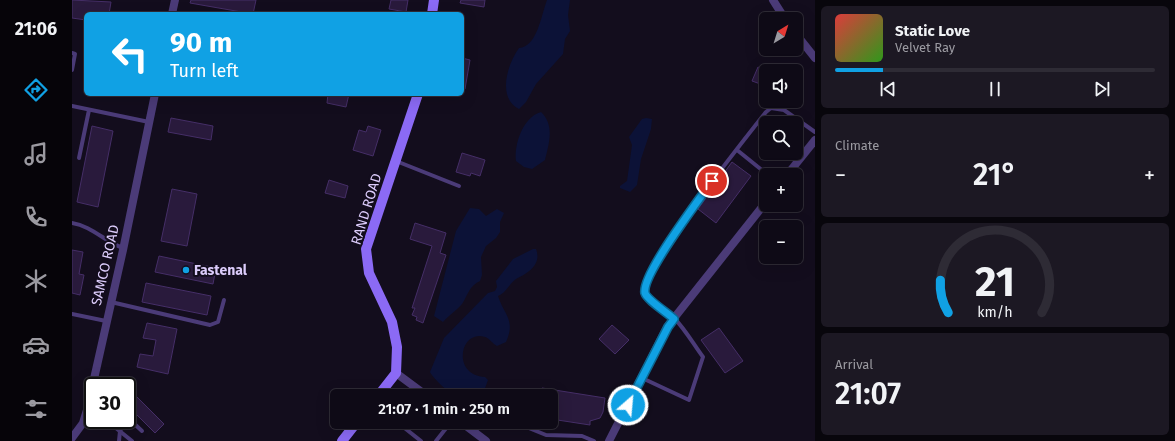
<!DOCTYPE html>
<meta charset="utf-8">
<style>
:root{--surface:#0e0a16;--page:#1c1823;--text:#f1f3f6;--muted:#9b9aa1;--line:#2e2b35;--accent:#10a1e4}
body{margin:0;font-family:"Fira Sans",sans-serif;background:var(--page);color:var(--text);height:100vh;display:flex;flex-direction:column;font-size:15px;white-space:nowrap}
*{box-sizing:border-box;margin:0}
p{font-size:13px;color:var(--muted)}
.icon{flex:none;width:22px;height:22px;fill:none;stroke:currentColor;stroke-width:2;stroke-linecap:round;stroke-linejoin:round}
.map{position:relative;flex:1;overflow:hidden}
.sheet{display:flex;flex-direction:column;gap:6px;padding:6px;background:#08060c;width:360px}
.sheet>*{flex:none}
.hud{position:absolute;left:12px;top:12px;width:380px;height:84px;border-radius:6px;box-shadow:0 4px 16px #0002,0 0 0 1px var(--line);background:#10a1e4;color:#fff;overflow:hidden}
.needle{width:26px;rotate:38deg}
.controls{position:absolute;left:687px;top:12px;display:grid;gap:8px}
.controls a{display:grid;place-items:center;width:44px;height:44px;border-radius:6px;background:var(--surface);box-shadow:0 4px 16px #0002,0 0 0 1px var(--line);font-size:20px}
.speed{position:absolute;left:12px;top:377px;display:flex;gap:8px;font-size:20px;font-weight:700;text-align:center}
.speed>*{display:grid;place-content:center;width:52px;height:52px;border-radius:50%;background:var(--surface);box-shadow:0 4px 16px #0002,0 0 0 1px var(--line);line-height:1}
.speed .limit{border:2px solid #111;border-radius:6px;background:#fff;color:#111}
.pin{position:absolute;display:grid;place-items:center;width:34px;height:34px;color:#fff;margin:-17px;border:2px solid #fff;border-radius:50%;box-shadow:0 1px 4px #0007}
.me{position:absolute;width:44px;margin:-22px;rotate:27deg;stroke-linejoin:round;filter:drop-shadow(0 0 3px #0008)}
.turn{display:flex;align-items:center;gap:14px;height:84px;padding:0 20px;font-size:18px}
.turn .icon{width:52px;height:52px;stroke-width:2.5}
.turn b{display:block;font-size:28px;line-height:34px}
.big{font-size:30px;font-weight:600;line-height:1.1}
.sheet .tile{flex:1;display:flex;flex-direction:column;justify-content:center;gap:6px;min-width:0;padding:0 14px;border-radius:6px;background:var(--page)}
.sheet .dial{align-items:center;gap:0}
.dial svg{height:104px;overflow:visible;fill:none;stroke:var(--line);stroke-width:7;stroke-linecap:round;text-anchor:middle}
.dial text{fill:var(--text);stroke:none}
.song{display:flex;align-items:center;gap:12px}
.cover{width:48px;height:48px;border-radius:6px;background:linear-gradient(135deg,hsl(0 70% 55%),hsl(110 70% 35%))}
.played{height:4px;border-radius:2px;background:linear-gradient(90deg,var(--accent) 15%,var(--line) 15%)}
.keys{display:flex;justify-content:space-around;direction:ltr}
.heat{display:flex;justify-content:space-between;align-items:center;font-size:22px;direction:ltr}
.trip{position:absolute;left:258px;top:389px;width:228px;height:40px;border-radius:6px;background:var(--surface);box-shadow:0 4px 16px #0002,0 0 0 1px var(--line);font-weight:600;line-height:40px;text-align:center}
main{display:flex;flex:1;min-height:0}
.tabs{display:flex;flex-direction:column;width:72px;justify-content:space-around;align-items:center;background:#060409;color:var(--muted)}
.tabs .icon{width:28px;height:28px}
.tabs .active{color:var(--accent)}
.tabs b{font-size:18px;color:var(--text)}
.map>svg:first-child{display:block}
.water{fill:#0c1237}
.building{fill:#291a3c;stroke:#452e67}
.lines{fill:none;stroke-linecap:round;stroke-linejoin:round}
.lane{stroke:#4b3b78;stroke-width:4}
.street{stroke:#4b3b78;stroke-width:8}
.secondary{stroke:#8b6af5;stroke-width:10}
.route-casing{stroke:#0a6994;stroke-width:10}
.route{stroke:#10a1e4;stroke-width:7}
.poi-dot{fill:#10a1e4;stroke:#130d1d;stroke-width:1.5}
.labels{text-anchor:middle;stroke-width:4;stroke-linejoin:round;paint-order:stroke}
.street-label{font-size:14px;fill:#dcccfb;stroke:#130d1d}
.poi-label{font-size:14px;font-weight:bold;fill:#dcccfb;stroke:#130d1d;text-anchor:start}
</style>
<main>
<nav class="tabs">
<b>21:06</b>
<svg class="icon active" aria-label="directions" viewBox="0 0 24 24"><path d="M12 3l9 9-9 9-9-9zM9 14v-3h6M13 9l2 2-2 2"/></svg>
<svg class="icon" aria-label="music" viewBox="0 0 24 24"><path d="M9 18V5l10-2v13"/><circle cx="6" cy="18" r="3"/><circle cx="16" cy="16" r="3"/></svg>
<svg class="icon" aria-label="phone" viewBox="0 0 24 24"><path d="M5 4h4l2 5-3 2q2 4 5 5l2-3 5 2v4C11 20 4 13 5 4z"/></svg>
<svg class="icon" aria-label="climate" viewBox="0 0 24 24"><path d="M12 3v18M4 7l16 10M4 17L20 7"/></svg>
<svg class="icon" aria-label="car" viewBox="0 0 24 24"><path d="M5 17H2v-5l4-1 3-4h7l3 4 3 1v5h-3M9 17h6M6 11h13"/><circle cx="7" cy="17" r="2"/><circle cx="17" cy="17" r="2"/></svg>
<svg class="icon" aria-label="filters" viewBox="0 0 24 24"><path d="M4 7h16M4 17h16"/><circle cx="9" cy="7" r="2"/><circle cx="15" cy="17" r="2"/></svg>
</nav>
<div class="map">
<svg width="743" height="441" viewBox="0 0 743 441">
<rect width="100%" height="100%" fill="#130d1d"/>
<g class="water">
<path d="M475 0H498L496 15 498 31 493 39 491 54 464 84 454 102 447 109C425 98 435 65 447 48 465 47 469 16 475 0Z"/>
<path d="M469 112C483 125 477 144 473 160L460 169 452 167 444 161C442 144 451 117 469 112Z"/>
<path d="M574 118 580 119 579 129 569 159 565 185 558 192 548 188V186L555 181 560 145 557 137 570 119Z"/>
<path d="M398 208 407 209 414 216 425 209 432 213 428 222V232L424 238 414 246 409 257 410 275 408 281C397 286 396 295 390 304 385 310 376 316 371 322L362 316 384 231Z"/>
<path d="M461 249H464C470 265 456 273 444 279 437 284 435 292 426 296 432 315 444 320 434 342L425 346C421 344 417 338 413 337 388 329 379 375 413 377L416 380 412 391C404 393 393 397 384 395 375 392 362 379 358 372L372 338 416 293 423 291 425 287 424 281 441 259Z"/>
</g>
<g class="building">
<path d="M0 0 39 2 37 14H14V20L0 18Z"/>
<path d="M119 0H184L181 14 118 3Z"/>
<path d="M319 0H336L334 12 317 9Z"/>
<path d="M389 0H413L412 7 388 3Z"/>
<path d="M390 58 398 60 393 89H390Z"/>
<path d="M686 67 694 71V86L680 81Z"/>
<path d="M256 94H277L274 107 255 103Z"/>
<path d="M99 118 141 126 139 140 96 132Z"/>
<path d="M20 126 41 131 26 207 5 202Z"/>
<path d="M296 126 309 130 301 156 281 150 287 130 294 132Z"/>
<path d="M390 153 413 160 408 176 399 173 398 176 384 172Z"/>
<path d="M660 162 679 176 644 223 626 209Z"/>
<path d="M257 180 276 186 273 198 253 193Z"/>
<path d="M100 189 125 194 115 246 89 241Z"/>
<path d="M343 223 374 233 368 253 374 255 351 323 344 320 345 317 340 315 343 308H340L360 246 338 239Z"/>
<path d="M0 250 11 252 7 274 12 275 8 295 0 293Z"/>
<path d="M87 256 144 268 141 284 83 272Z"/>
<path d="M74 283 139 296 135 315 70 302Z"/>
<path d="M75 323 105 329 96 374 65 367 68 354 81 356 84 340 71 338Z"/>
<path d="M540 325 557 340 543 354 527 339Z"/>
<path d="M647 328 671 361 653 373 629 340Z"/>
<path d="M55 387 92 424 83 433 55 405Z"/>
<path d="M470 388 533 398 531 412 528 418 518 421V425L479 419V396H468Z"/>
<path d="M441 389 465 392V396H440Z"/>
</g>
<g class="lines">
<g class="lane">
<path d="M0 53 3 54 0 70"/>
<path d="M0 106 77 122"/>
<path d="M665 150 696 175"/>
<path d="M7 158 17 110"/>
<path d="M324 161 387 186"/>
<path d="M0 223C20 226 33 242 51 248"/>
<path d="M39 302 138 325 146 322 152 300"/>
<path d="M0 314 34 321"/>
<path d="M570 378 617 400 631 357C622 345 613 329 602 318 595 312 574 301 573 292 568 270 675 136 694 112L699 108 712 110 743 132"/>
<path d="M55 417 70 431"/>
<path d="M34 420 60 441"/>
<path d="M325 422 349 441"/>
<path d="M368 422 375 427"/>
<path d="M442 422 474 435 510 436 522 441"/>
<path d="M402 432 412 422"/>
<path d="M47 441 48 431 54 420"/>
<path d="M364 441 379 422"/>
</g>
<g class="street">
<path d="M701 0 713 19"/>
<path d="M100 14 103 0"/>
<path d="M724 34 743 58"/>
<path d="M715 175 743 140"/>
<path d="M324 373 355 396"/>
<path d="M389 422 414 441"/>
<path d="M0 438 11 423 15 410 51 250 83 94"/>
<path d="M537 441 595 327 694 202"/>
</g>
<g class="secondary">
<path d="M360 14 362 0"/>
<path d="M306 396 324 373 325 347 320 322 297 273 294 249 346 94"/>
<path d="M270 441 285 422"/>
</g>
</g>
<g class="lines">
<g class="route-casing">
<path id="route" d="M556 405 596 327 602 319C596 313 575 300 573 293 569 275 628 199 640 181"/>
</g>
<use href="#route" class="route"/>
</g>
<circle class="poi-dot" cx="114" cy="270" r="4"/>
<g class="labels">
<g class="street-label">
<text transform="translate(294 209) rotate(-73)" y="5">RAND ROAD</text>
<text transform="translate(33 265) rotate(-77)" y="5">SAMCO ROAD</text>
</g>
<g class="poi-label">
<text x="122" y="275">Fastenal</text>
</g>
</g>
</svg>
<div class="controls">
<a><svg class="needle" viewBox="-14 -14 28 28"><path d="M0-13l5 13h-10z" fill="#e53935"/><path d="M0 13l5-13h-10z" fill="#9b9aa1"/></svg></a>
<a><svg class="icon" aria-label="sound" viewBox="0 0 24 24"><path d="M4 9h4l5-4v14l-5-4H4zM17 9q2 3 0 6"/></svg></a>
<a><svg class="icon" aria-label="search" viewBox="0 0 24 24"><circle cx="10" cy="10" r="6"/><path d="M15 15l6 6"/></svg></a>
<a>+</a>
<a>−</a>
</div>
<div class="speed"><div class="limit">30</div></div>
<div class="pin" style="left:640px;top:181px;background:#d93025"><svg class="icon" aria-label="arrive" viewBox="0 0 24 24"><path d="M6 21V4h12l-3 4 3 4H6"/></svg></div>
<svg class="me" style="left:556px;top:405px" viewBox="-20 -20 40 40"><circle r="17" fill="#10a1e4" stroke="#fff" stroke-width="3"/><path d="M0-11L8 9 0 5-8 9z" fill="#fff"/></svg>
<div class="trip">21:07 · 1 min · 250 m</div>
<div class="hud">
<div class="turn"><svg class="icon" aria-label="left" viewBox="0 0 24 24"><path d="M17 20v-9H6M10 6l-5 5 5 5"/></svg><div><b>90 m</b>Turn left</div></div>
</div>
</div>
<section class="sheet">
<div class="tile">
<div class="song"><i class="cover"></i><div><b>Static Love</b><p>Velvet Ray</p></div></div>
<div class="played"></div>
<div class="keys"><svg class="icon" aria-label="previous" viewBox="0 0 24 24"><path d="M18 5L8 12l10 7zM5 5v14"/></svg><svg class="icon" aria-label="pause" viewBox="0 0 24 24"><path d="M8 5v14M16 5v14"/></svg><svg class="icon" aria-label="next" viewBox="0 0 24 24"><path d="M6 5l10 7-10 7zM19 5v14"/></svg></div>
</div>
<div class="tile"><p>Climate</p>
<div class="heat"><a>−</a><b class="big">21°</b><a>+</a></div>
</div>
<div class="tile dial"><svg viewBox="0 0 100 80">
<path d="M14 69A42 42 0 1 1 86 69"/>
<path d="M14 69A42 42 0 0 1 8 44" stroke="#10a1e4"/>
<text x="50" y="56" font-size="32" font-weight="700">21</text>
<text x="50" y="72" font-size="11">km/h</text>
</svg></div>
<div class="tile"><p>Arrival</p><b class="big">21:07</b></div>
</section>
</main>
